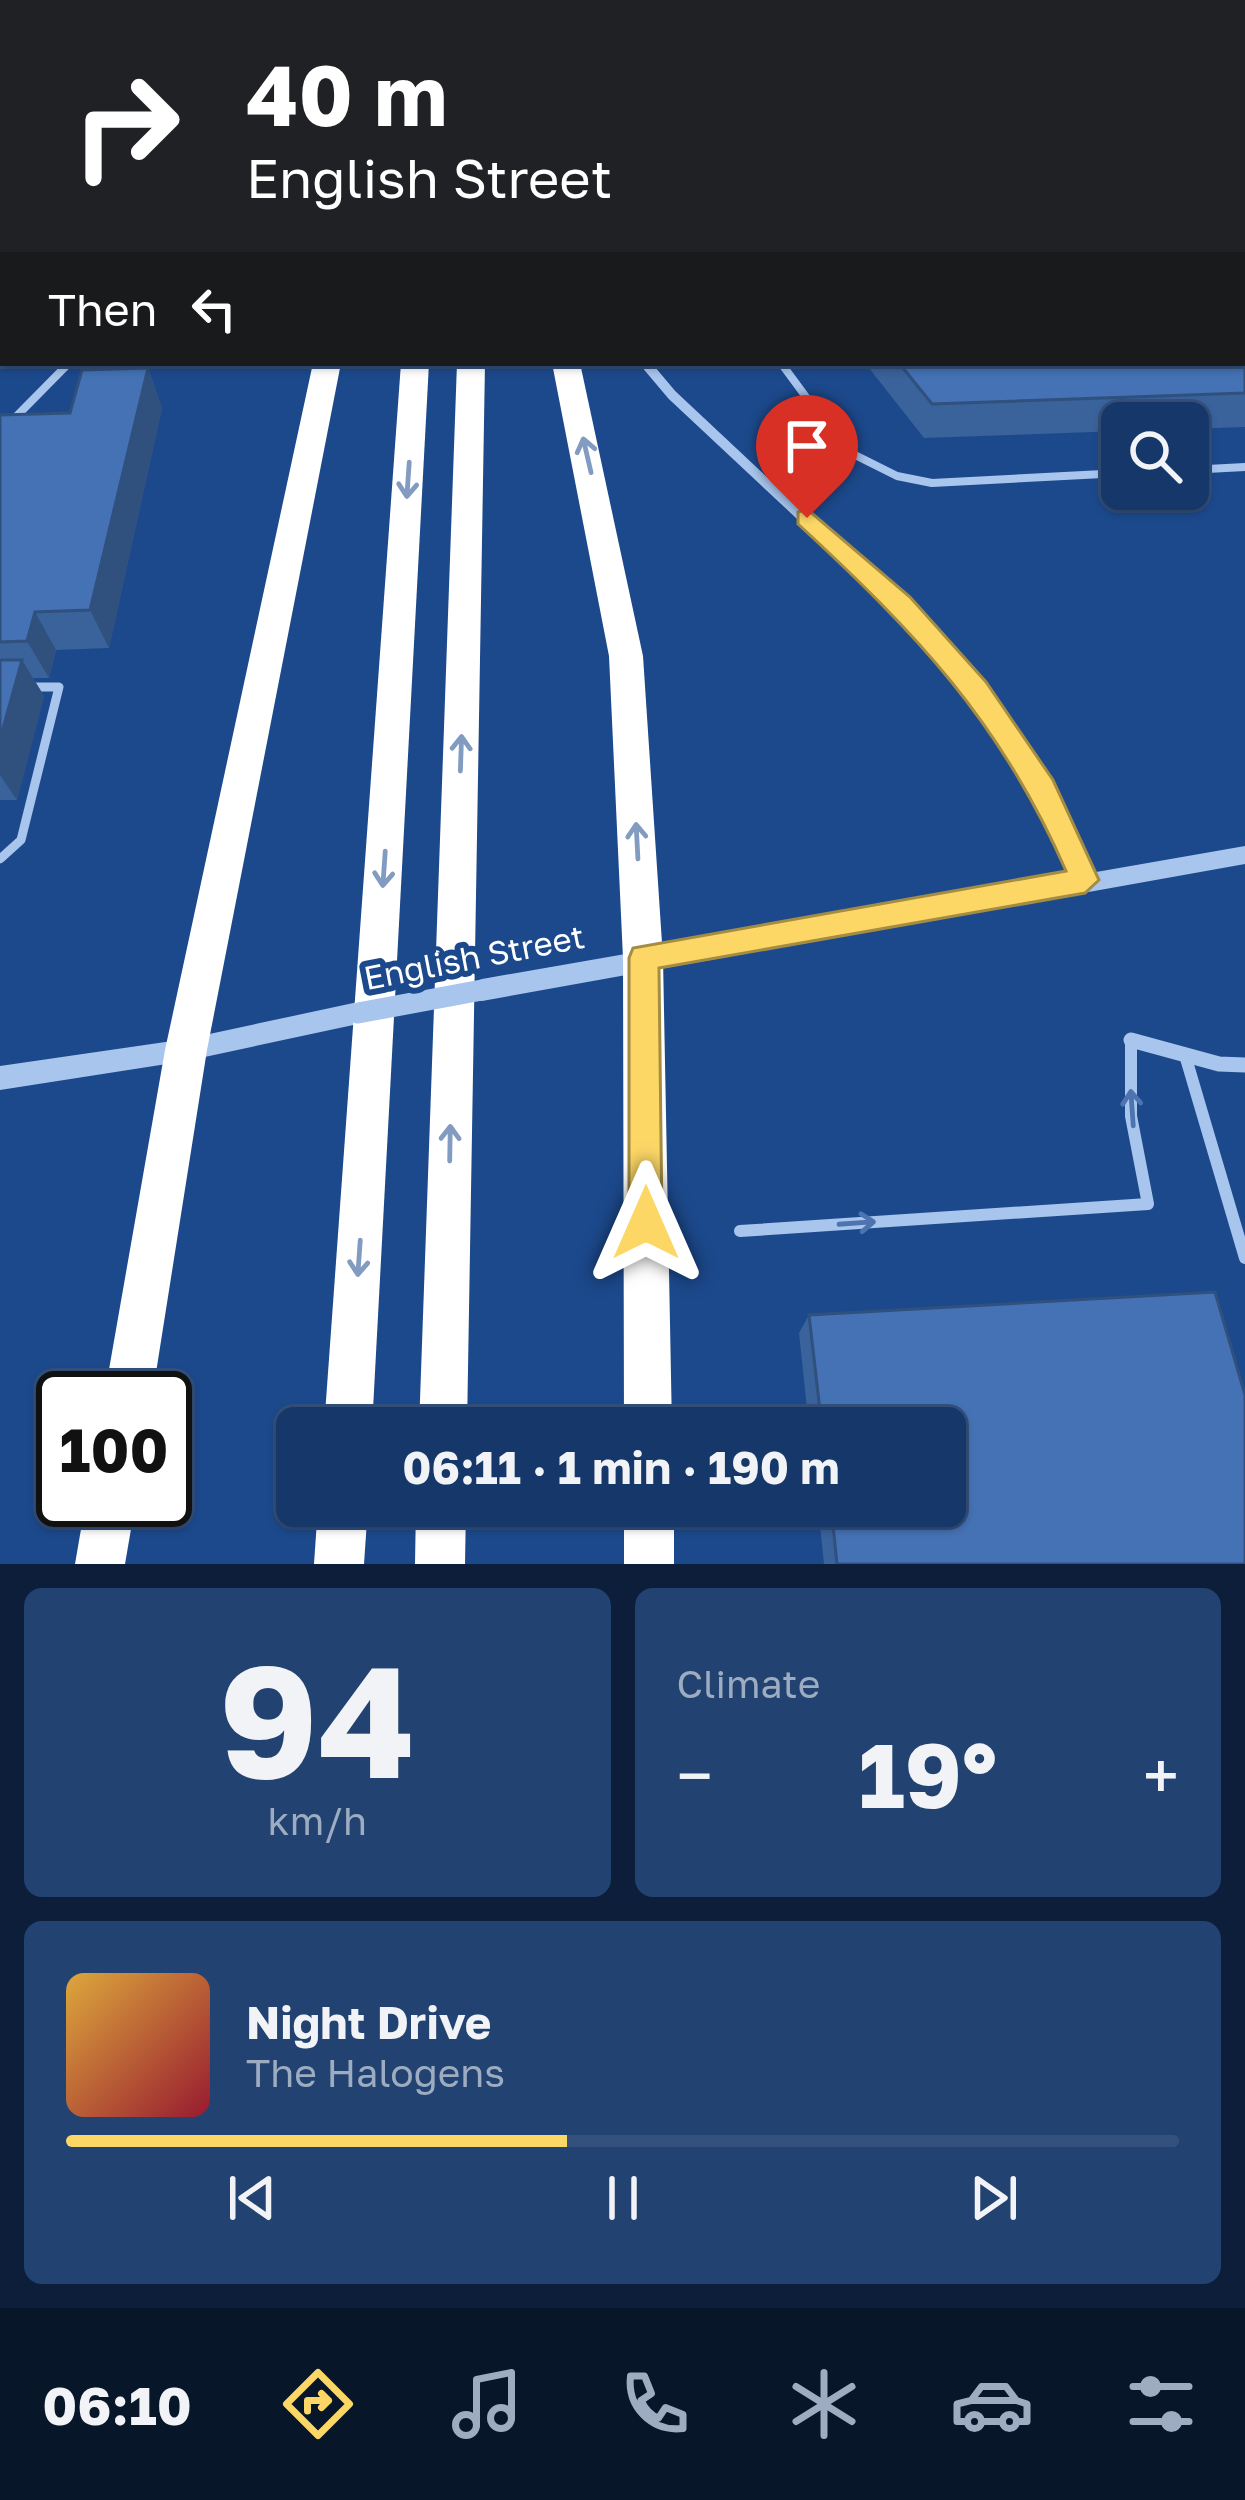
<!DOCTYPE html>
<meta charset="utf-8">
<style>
:root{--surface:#153769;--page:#224271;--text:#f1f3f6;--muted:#9dacc0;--line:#34517d;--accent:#fdd766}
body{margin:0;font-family:"Golos Text",sans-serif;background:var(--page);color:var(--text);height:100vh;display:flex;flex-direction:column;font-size:45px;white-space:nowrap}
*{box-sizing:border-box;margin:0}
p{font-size:39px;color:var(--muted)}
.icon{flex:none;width:66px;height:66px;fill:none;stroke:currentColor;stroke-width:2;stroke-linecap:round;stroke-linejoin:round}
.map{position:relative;height:1564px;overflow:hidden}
.panel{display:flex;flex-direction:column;gap:24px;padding:24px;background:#0c1e3a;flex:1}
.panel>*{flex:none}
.hud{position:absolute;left:0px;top:0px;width:1245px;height:366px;box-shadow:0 3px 9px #0004,0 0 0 3px var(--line);background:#202124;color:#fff;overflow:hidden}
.buttons{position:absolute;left:1101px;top:402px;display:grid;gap:24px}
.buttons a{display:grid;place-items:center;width:108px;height:108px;border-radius:18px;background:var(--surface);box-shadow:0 3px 9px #0004,0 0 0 3px var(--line);font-size:60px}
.speed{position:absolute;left:36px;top:1371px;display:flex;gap:24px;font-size:60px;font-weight:700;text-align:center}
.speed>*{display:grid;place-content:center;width:156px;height:156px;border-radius:50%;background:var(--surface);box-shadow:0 3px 9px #0004,0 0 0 3px var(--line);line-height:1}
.speed .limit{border:6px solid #111;border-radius:18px;background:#fff;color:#111}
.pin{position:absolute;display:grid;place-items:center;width:102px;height:102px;color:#fff;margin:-123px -51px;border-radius:50% 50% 50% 0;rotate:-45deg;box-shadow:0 0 12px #0007}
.pin .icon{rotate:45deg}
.me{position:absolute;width:132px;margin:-66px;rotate:0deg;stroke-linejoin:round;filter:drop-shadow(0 0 9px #0008)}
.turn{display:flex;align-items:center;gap:42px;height:252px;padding:0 48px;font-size:54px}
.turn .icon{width:156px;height:156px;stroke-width:2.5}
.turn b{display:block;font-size:84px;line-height:102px}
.then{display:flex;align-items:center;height:114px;padding:0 48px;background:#0003;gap:24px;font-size:45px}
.big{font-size:90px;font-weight:700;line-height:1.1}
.panel .tile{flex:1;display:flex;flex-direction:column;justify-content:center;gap:18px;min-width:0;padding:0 42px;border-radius:18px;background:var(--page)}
.panel .dial{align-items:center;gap:0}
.dial b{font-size:156px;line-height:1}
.song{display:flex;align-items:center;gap:36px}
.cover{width:144px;height:144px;border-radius:18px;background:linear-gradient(135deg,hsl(40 70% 55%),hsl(350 70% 35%))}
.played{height:12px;border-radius:6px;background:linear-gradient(90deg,var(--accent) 45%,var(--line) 45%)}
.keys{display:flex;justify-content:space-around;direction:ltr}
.heat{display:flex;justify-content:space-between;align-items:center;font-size:66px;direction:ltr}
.panel .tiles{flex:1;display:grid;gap:24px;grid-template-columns:1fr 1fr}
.tile:last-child{grid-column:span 2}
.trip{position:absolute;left:276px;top:1407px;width:690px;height:120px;border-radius:18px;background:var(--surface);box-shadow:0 3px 9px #0004,0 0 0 3px var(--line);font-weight:700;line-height:120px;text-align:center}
.tab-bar{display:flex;height:192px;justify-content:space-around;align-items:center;background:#08162a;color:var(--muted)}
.tab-bar .icon{width:84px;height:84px}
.tab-bar .active{color:var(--accent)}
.tab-bar b{font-size:54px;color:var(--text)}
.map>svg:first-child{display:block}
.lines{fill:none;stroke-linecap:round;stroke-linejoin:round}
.service-far2{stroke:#a8c5ed;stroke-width:8}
.service-far1{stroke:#a8c5ed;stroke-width:9}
.service{stroke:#a8c5ed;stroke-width:12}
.minor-far2{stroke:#a8c5ed;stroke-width:10}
.minor-far1{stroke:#a8c5ed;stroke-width:12}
.minor{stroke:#a8c5ed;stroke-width:15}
.tertiary{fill:#a8c5ed;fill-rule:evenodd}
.motorway{fill:#fff;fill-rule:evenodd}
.tertiary-bridge{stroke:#a8c5ed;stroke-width:21}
.wall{fill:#3a629b}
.shaded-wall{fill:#30507e}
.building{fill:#4472b4;stroke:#30507e;stroke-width:3}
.oneway{stroke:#829bc0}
.oneway2{stroke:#4d74ae}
.route{fill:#fdd766;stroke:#a48c42;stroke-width:3}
.labels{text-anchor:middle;stroke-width:12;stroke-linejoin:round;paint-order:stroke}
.street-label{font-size:33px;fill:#fff;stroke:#1c498c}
</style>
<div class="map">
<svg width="1245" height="1564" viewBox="0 0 1245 1564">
<rect width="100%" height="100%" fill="#1c498c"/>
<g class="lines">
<g class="service-far2">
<path d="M0 433 69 363"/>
<path d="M845 450 897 476 932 483 1122 473"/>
<path d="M1188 470 1245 467"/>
<path d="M775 489 845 450 781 363"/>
</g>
<path class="service-far1" d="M0 859 21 840 59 687H29"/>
<g class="service">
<path d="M1185 1055 1245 1258"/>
<path d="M740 1231 1148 1204 1131 1116V1040"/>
</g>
<path class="minor-far2" d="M645 363 672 395 908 616"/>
<path class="minor-far1" d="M905 613C986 688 1040 780 1085 880"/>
<path class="minor" d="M1131 1040 1219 1064 1245 1065"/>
<g class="tertiary">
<rect x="322" y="0" width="12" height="3"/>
<path d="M3 323V334L0 335V324Z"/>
<path d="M1245 846V864L482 1001 474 998 470 990 474 982 482 979Z"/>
<path d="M358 1002 366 1005 370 1013 366 1021 358 1024 186 1061 0 1090V1066L186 1039Z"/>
</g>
<g class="motorway">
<path d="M407 0H429L406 3Z"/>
<rect x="494" y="0" width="22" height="3"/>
<path d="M313 363H341L207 1050 152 1398H104L165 1050Z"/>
<path d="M401 363H429L372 1428H324Z"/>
<path d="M457 363H485L467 1428H419Z"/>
<path d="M552 363H580L643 656 663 958 672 1428H624L623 958 609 656Z"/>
<path d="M86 1500H136L125 1564H75Z"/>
<path d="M318 1506H368L364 1564H314Z"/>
<path d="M416 1506H466L465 1564H415Z"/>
<rect x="624" y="1506" width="50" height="58"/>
</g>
<path class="tertiary-bridge" d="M358 1013 482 990"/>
</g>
<g class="wall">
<rect x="0" y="25" width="3" height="66"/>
<path d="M1245 244V427L1188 429V423H1122V431L924 438 865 363H1242Z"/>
<path d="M148 368 162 408 109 648 56 650 49 678H33L44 696 17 800H0V415L70 413Z"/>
<path d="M809 1315 1245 1564H824L818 1506H945V1428H809L799 1333Z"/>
</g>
<g class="shaded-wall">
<path d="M148 368 162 408 109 648 90 610Z"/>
<path d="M35 612 56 650 49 678 27 641Z"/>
<path d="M22 660 44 696 17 800 0 775V739Z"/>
</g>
<g class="building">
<path d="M0 25H3V57L0 58Z"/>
<path d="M1242 244H1245V393L932 404 899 363H1242Z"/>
<path d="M148 368 90 610 35 612 27 641 0 642V415L70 413 82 370Z"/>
<path d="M0 660H22L0 739Z"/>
<path d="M1215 1292 1245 1395V1564H837L831 1506H945V1428H822L809 1315Z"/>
</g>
<defs><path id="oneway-shaft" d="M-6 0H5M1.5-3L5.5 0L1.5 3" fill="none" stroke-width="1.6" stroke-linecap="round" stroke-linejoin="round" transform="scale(3)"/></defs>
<g class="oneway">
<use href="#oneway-shaft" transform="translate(587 455) rotate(-103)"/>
<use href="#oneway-shaft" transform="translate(408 480) rotate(94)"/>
<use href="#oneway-shaft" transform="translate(461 753) rotate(-88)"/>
<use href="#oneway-shaft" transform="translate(637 841) rotate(-93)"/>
<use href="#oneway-shaft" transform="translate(384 869) rotate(94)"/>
<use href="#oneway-shaft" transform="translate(450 1143) rotate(-89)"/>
<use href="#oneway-shaft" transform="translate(359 1258) rotate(94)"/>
</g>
<g class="oneway2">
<use href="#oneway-shaft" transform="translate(1132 1108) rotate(-94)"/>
<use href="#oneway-shaft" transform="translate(857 1223) rotate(-4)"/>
</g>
<path class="route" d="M807 509 910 597 986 682 1053 780 1099 880 1085 893 659 968 662 1223 657 1235 646 1240 634 1235 629 1223V958L633 948 1066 871C1001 722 916 633 798 524V512Z"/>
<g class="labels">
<g class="street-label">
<text transform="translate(474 957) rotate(-11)" y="12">English Street</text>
</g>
</g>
</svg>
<div class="buttons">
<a><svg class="icon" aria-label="search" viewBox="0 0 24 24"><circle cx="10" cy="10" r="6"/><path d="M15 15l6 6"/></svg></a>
</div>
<div class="speed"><div class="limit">100</div></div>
<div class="pin" style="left:807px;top:518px;background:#d93025"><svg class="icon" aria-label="arrive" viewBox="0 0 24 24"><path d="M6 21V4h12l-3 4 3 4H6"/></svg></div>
<svg class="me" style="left:646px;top:1223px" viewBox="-20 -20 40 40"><path d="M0-17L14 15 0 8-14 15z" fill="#fdd766" stroke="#fff" stroke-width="4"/></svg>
<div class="trip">06:11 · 1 min · 190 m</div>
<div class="hud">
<div class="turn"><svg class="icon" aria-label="right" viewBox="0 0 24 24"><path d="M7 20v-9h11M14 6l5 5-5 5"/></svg><div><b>40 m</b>English Street</div></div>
<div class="then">Then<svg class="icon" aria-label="left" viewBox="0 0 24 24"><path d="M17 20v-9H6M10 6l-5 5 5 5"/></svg></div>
</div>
</div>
<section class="panel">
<div class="tiles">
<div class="tile dial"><b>94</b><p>km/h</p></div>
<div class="tile"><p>Climate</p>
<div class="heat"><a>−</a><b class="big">19°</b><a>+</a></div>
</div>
<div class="tile">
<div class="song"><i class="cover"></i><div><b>Night Drive</b><p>The Halogens</p></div></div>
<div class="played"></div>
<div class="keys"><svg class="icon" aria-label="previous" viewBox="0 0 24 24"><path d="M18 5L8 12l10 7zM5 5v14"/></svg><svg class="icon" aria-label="pause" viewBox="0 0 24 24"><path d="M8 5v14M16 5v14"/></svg><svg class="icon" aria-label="next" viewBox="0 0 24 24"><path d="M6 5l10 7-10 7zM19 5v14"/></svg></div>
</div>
</div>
</section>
<nav class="tab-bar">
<b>06:10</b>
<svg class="icon active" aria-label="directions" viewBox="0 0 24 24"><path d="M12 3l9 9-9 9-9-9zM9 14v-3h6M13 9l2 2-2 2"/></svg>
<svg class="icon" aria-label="music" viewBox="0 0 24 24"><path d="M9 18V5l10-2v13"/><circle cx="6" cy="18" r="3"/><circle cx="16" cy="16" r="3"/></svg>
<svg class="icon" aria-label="phone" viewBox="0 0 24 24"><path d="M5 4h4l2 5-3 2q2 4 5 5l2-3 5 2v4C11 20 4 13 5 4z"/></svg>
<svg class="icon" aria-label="climate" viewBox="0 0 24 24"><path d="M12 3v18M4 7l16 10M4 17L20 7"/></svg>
<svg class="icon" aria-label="car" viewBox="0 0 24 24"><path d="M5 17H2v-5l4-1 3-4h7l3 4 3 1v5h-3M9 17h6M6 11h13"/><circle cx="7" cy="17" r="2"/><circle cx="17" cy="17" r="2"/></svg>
<svg class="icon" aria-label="filters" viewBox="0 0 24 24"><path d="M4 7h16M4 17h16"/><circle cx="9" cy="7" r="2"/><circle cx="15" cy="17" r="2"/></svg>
</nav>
